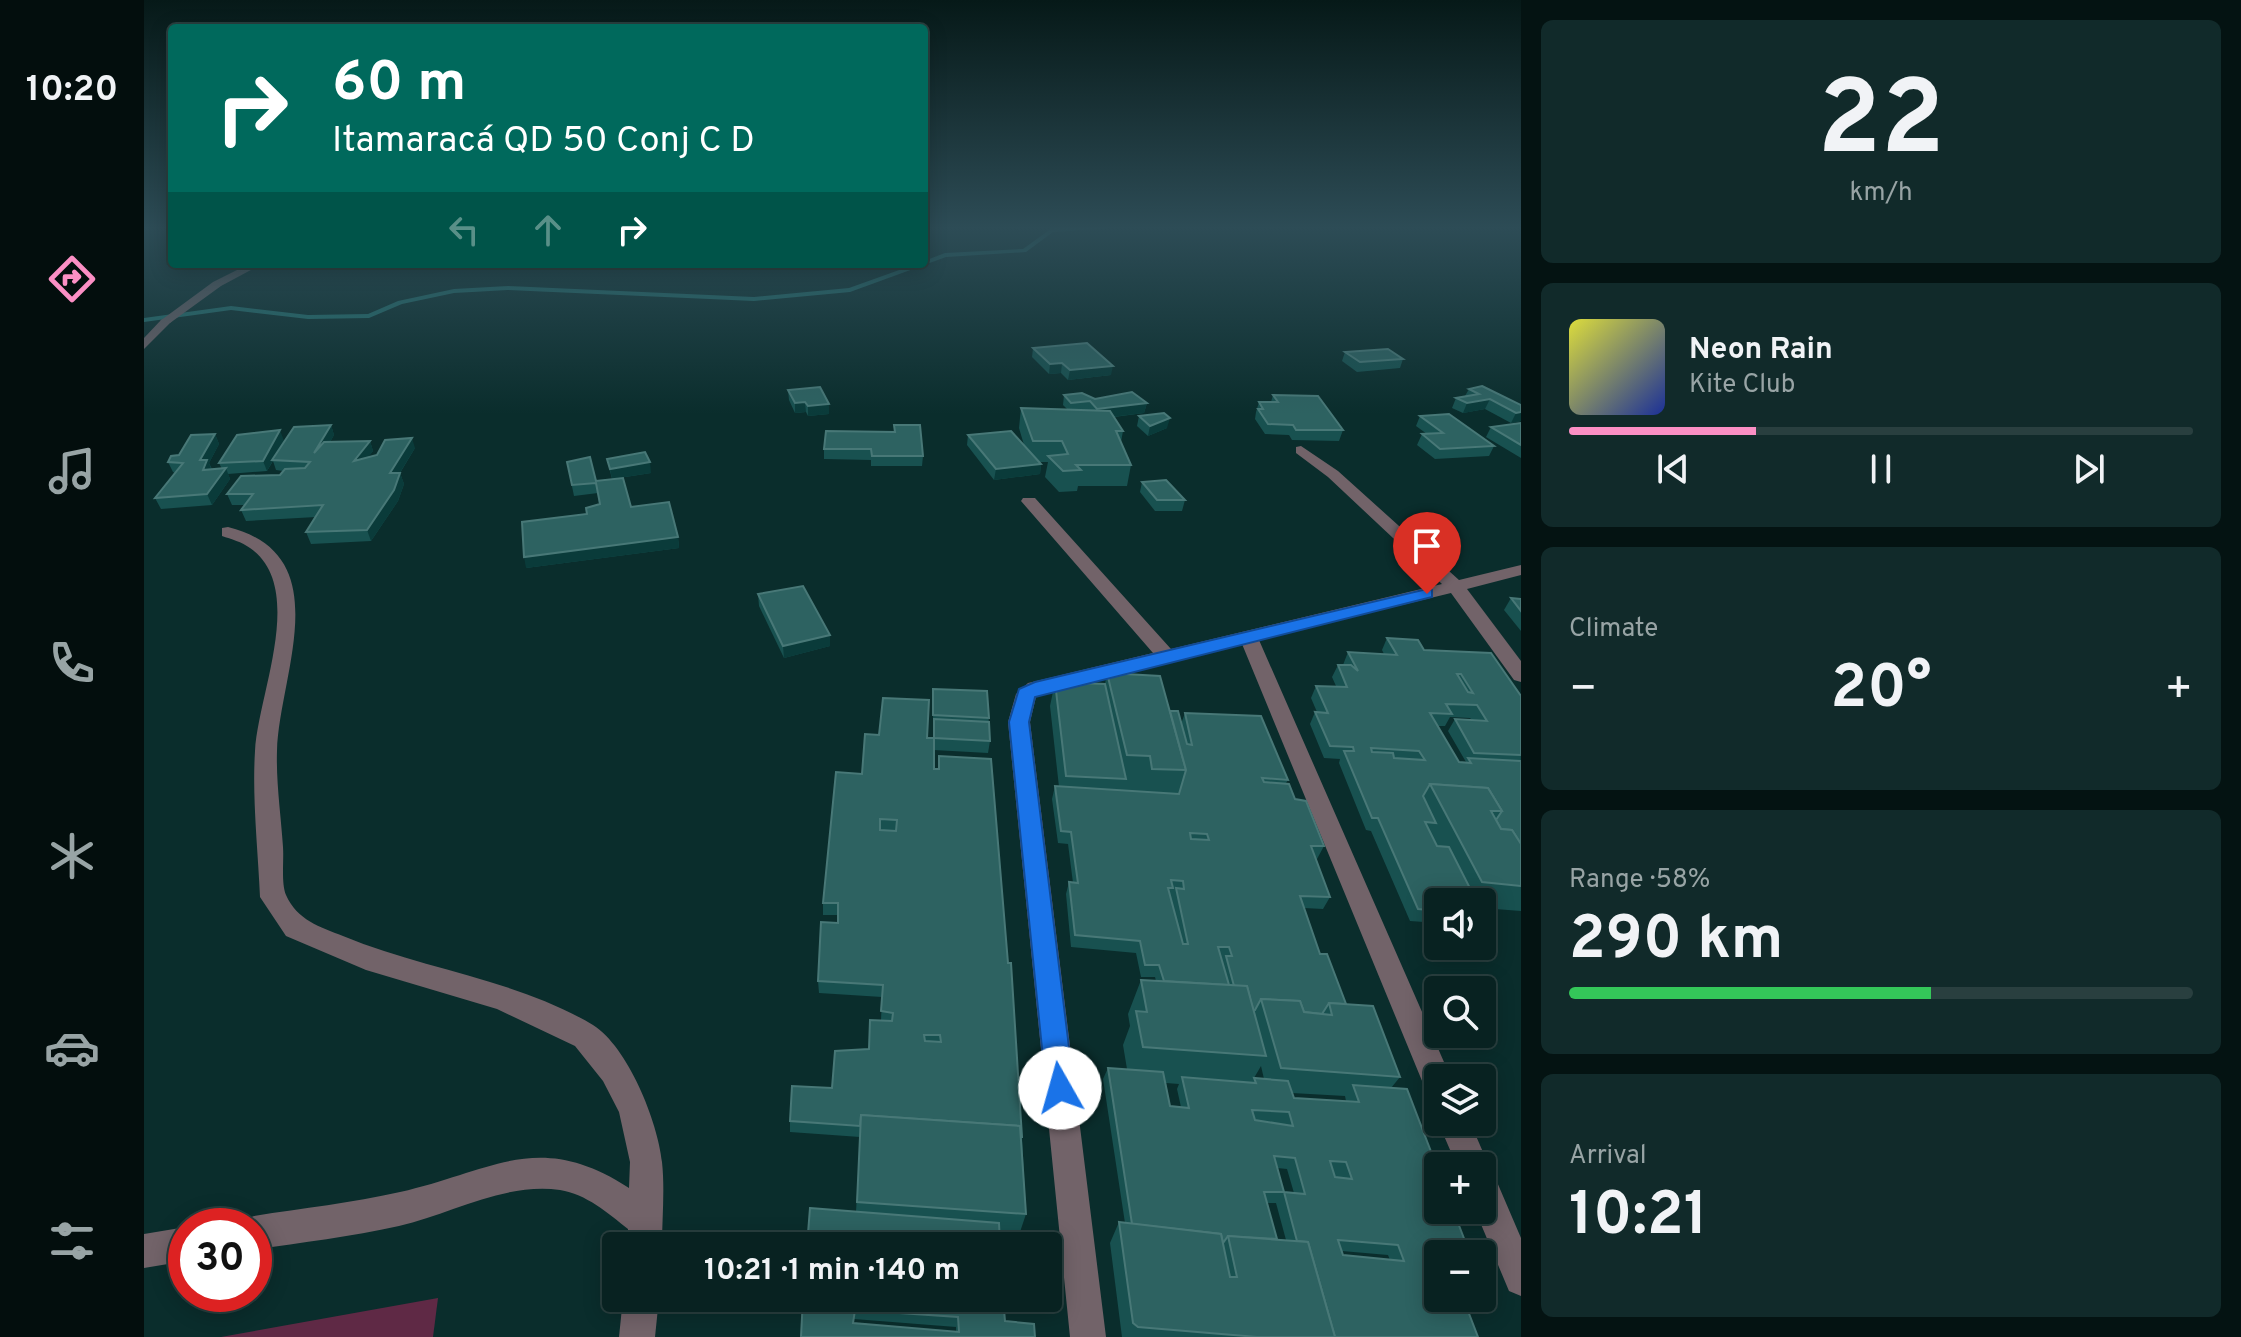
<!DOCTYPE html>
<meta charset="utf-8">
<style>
:root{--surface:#082221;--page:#112a2a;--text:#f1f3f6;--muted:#98a4a5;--line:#293f3f;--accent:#fb8fc4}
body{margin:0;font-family:Overpass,sans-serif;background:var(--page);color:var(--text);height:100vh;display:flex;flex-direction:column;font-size:30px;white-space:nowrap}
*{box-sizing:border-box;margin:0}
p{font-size:26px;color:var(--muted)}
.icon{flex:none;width:44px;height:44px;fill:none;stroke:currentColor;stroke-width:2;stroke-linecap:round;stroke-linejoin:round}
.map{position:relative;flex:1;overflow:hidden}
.side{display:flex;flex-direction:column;gap:20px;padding:20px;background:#041312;width:720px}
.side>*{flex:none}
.banner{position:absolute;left:24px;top:24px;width:760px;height:244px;border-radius:8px;box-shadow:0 4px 20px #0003,0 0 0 2px var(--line);background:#00695c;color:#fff;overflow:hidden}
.tools{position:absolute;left:1280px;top:888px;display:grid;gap:16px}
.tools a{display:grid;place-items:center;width:72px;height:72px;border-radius:8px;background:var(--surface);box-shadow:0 4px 20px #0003,0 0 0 2px var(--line);font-size:40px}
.speed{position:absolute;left:24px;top:1208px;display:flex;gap:16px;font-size:40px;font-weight:700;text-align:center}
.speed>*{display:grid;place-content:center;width:104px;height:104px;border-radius:50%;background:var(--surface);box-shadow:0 4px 20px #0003,0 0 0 2px var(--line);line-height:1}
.speed .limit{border:12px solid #d22;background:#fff;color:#111}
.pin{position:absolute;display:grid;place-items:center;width:68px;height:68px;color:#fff;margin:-82px -34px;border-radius:50% 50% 50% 0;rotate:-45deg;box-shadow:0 0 8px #0007}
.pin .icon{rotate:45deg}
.me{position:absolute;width:88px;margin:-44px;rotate:353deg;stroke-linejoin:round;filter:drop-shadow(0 0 6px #0008)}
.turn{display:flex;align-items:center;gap:28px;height:168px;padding:0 32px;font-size:36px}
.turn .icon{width:104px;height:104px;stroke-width:2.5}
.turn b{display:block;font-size:56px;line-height:68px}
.lanes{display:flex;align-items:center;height:76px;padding:0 32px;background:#0003;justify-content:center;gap:40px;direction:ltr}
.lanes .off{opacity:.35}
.big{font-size:60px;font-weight:700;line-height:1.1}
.side .tile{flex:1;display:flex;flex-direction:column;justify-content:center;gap:12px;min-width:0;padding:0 28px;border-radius:12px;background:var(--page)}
.side .dial{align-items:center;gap:0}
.dial b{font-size:104px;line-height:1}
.song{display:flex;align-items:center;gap:24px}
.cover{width:96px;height:96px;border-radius:12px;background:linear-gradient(135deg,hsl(60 70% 55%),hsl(230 70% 35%))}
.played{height:8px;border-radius:4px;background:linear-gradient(90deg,var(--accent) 30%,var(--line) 30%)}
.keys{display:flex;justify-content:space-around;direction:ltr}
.heat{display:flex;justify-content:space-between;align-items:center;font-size:44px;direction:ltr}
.charge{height:12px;border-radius:6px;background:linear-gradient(90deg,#34c759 58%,var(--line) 0)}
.trip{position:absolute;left:458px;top:1232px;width:460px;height:80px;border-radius:8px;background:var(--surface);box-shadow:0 4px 20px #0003,0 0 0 2px var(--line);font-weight:700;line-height:80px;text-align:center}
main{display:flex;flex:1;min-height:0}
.menu{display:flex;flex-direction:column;width:144px;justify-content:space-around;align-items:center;background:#030e0d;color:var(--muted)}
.menu .icon{width:56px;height:56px}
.menu .selected{color:var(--accent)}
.menu b{font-size:36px;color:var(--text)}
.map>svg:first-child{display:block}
.green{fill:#5f2945}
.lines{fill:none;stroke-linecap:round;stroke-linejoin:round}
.stream{fill:#257573;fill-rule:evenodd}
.lane{fill:#726369;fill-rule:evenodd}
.street{fill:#726369;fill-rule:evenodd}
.wall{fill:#185150;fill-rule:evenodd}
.shaded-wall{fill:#0a3b3a}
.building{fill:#2d6261;stroke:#487877;stroke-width:2;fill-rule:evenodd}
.route{fill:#1a73e8;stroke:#114b97;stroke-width:2}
</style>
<main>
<nav class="menu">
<b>10:20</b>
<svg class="icon selected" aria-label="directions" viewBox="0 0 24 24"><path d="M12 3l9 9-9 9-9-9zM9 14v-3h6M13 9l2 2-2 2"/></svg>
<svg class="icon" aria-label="music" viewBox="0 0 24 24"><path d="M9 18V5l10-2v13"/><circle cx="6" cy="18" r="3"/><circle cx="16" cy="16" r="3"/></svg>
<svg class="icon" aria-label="phone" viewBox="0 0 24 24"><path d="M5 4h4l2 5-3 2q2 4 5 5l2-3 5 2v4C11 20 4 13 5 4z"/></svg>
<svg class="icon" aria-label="climate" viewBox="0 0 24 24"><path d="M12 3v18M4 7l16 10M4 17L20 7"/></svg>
<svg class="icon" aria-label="car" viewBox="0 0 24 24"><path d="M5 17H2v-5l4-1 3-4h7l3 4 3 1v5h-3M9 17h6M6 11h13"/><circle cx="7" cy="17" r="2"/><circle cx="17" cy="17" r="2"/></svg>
<svg class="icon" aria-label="filters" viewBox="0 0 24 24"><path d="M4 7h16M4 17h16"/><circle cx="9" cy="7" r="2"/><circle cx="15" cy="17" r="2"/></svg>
</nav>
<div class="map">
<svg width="1377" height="1337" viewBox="0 0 1377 1337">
<rect width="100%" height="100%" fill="#0a2d2c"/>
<path class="green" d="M294 1298 289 1337H77Z"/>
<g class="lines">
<path class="stream" d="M984 227 909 232 882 252 802 257 706 292 610 301 364 290 310 293 258 304 225 318 164 319 87 310 0 322V318L87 306 164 315 224 314 254 301 310 289 364 286 610 297 705 288 772 264H780V261L801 253 879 249 908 228Z"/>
<path class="lane" d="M105 264H118L77 286 26 323 16 321 69 282Z"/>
<g class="street">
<path d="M18 319 28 321 0 349V338Z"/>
<path d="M1157 446 1194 471 1315 580 1377 565V575L1323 589 1377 661V682L1370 680 1307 593 1115 640 1307 1078H1294V1098L1283 1093 1098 644 898 693 892 697 886 722 962 1337H926L864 722 872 694 884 683 1009 653 877 501 879 498H891L1027 649 1298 584 1184 477 1152 453V447Z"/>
<path d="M84 527C196 555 135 675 133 751 132 783 137 816 139 847 140 861 137 883 142 895 153 920 176 927 199 936 281 970 372 979 449 1025 484 1047 514 1122 518 1162 521 1190 518 1219 518 1246H484V1229C464 1213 442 1194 416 1190 361 1182 307 1214 255 1226 207 1237 158 1242 110 1250V1226H96L98 1221 110 1216C159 1208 208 1203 256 1192 349 1171 394 1129 485 1188L486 1162 475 1112 459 1081 431 1046 353 1009 222 970 142 936 116 897C114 849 108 799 111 751 114 694 163 588 106 548 98 542 87 539 78 536V528Z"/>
<path d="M1294 1122H1326L1345 1166 1342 1172 1350 1175 1377 1238V1296L1365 1291 1331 1210H1338V1166H1313Z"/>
<path d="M42 1227V1261L0 1268V1234Z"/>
<path d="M479 1298H515L511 1337H475Z"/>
</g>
</g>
<g class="wall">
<path d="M889 348 967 375 924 380 917 373 905 374 888 357Z"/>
<path d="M1201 352 1259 359 1256 368 1213 372 1198 361Z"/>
<path d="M1325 389 1377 405V421L1367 423 1341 409 1319 413 1308 408 1312 398 1321 396Z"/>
<path d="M644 390 685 404V414L664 416 662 412 651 413 645 400Z"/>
<path d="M920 395 1003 403 1000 413 970 417 979 431 977 442 987 465 983 486H934L933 491 915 492 901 477 904 462H895L897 464 896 474 850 480 823 445 824 435 880 445 875 428 877 408 923 409 919 405Z"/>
<path d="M1129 395 1199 430 1195 441 1148 440 1145 435 1121 434 1111 419 1112 412 1115 402H1127Z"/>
<path d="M995 416 1023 428 1004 436 993 426Z"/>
<path d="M1276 416 1350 446 1345 456 1291 459 1273 445 1278 434H1283L1272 426Z"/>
<path d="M1377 423V458L1342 437 1347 427Z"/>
<path d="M187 425 190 435 186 442 226 441 229 451 224 457 271 448 256 473 260 484 254 501 227 541 167 544 162 532 172 517 102 521 97 510 101 505H88L83 494 136 475 139 471 132 470 129 461 123 471 84 474 86 479 68 505 17 509 11 498 31 473 29 472 24 462 71 434 75 444 65 463 68 469H78L75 463 140 441 136 448Z"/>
<path d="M750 425 779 456 778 466H727V460L680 459V449L750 432Z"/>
<path d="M463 459 507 473 475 478 487 507 534 537 535 548 382 568 443 514 455 504 454 493 430 496 423 462 452 481 468 479Z"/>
<path d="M998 482 1041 500 1038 511H1011L996 492Z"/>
<path d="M614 594 686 635V646L640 658 615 606Z"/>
<path d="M1367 598 1377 599V631L1360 610Z"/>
<path d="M1243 638 1280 650 1377 696V911L1338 908V902H1294V923L1266 921 1227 831 1222 830 1195 763 1196 759 1180 758 1166 724 1171 712H1173L1167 698 1172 686H1192L1188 677 1194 665H1199L1204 652 1240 654 1238 650ZM1306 717 1326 718 1328 720 1311 719 1304 731 1322 762H1315L1294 726H1301Z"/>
<path d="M963 673 1026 711 1037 724 1041 713 1144 780 1142 783 1180 846 1173 859H1172L1186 897 1179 909 1160 908 1176 954 1202 1004 1256 1077 1247 1088 1294 1254 1334 1337H978L966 1243 975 1222 981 1223 959 1079 964 1068 983 1069 979 1045 986 1026 984 1014 997 980 1012 981 1011 977H997L992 953 927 947 922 894 925 882 929 883 924 844 914 843 908 799 911 786 915 787 906 706 911 682 961 684ZM1117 1066 1120 1079 1110 1078ZM1022 1083 1035 1084 1033 1089 1037 1107 1026 1106ZM1148 1093 1201 1096 1202 1101 1150 1098ZM1133 1168 1143 1169 1150 1193 1140 1192ZM1123 1203H1132L1142 1240 1133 1239ZM1198 1251 1244 1255 1246 1260 1199 1255Z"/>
<path d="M789 689 843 691 846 741 844 753 790 750V769H794L795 756 878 1137 882 1214 875 1235 855 1234 712 1212 716 1137 646 1132V1121L688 1088 725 1049 737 1020 738 997 675 993 674 981 694 923V915H679V903L718 774 783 738H789Z"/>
<path d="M659 1298 861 1321 891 1337H657ZM710 1319 812 1327V1332L710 1323Z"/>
</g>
<g class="shaded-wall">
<path d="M918 363 917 373 905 374 906 364Z"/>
<path d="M969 366 967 375 924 380 926 370Z"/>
<path d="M1346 399 1341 409 1319 413 1323 403Z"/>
<path d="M661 402 662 412 651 413V403Z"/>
<path d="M1003 403 1000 413 951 419 953 409Z"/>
<path d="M685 404V414L664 416V406Z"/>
<path d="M1377 412V421L1367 423 1372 413Z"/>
<path d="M1026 418 1023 428 1004 436 1006 426Z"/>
<path d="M187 425 190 435 173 464 170 453Z"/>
<path d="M136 430 140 441 123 471 119 461Z"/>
<path d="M71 434 75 444 65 463 68 471 64 481 56 460Z"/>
<path d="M268 438 271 448 249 484 246 473Z"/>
<path d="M226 441 229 451 213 471 210 461Z"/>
<path d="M506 462 507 473 468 479 466 469Z"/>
<path d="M897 464 896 474 850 480 852 469Z"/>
<path d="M82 468 86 479 68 505 63 494Z"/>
<path d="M256 473 260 484 254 501 227 541 223 530Z"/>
<path d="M534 537 535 548 382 568 380 557Z"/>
<path d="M686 635V646L640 658 639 646Z"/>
</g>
<g class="building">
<path d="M943 343 969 366 926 370 918 363 906 364 889 348Z"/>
<path d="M1244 349 1259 359 1216 362 1201 352Z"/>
<path d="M1338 386 1377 405V412L1372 413 1346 399 1323 403 1312 398 1335 394 1325 389Z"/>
<path d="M676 387 685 404 664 406 661 402 651 403 644 390Z"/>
<path d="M988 392 1003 403 953 409 946 401 927 403 920 395 938 393 951 399Z"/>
<path d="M1129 395 1174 396 1199 430H1152L1149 425 1124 424 1114 409H1119L1115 402H1134Z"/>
<path d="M877 408 966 411 979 431H972L987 465H932L937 470 919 471 904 456 924 454 918 441H889Z"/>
<path d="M1020 413 1026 418 1006 426 995 416Z"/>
<path d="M1305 414 1350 446 1296 449 1278 434 1299 433 1276 416Z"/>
<path d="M1377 423V445L1347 427Z"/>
<path d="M187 425 170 453 180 442 226 441 210 461 233 455 241 440 268 438 246 473H256L250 490 223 530 162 532 179 505 97 510 109 494H83L97 476 136 475 141 469 161 468 166 462 128 460 150 427Z"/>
<path d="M750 425H776L779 456H728L727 449H680L682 431 751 432Z"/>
<path d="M136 430 119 461 75 463 93 435Z"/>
<path d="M867 431 897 464 852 469 824 435Z"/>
<path d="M71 434 56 460H63L59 470 82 468 63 494 11 498 39 463 24 462 27 456 35 455 47 435Z"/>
<path d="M501 452 506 462 466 469 463 459Z"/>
<path d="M446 457 452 481 479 478 487 507 525 502 534 537 380 557 378 522 443 514 442 508 456 504 452 483 428 485 423 462Z"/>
<path d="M1022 480 1041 500H1013L998 482Z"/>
<path d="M659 586 686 635 639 646 614 594Z"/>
<path d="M1367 598 1377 599V611Z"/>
<path d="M1243 638 1274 640 1280 650 1347 653 1377 696V755L1330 753 1311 719 1343 721 1333 705 1302 704 1308 714 1286 713 1315 762 1327 763 1324 758 1377 761V844L1368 830 1357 829 1352 820 1358 811 1344 788 1286 784 1279 796 1292 823 1281 822 1293 846 1305 847 1333 902H1294V911L1274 909 1234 818H1228L1200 751H1210L1209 747 1186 746 1171 712 1184 713 1172 686 1203 687 1194 665H1207L1214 671 1204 652 1253 655ZM1313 674H1317L1329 693 1324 692ZM1227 748 1275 751 1281 760 1250 758 1249 753 1228 752Z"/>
<path d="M963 673 1016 676 1042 770 1008 769 1006 756 983 755Z"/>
<path d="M911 682 961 684 982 779 922 776Z"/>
<path d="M789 689 843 691 845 718 789 715Z"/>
<path d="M739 698 785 700 783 738H790V769H795V756L847 759 864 963H867L878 1137H877L876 1126 717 1115 716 1126 646 1121 648 1086 688 1088 691 1051 725 1049 726 1020 748 1021 749 1013 737 1011 739 985 674 981 677 922 694 923V903H679L692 772 718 774 721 734 735 735ZM736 819 753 820 752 831 736 830ZM780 1035H796L797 1042 781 1041Z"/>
<path d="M1026 711H1034L1043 744 1048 745 1041 713 1117 716 1144 780 1118 778 1120 782 1145 784 1151 799 1162 801 1180 846H1167L1186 897 1156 896 1176 954H1183L1202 1004 1185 1003 1178 1014 1160 1012 1156 1001 1117 999 1111 1010H1109L1103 986H1090L1082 956H1088L1085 947H1074L1085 985 1020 981 1015 965H1001L996 941 931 935 925 882 934 883 927 832 917 831 911 786 1035 794 1042 770ZM1046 833 1063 834 1065 840 1047 839ZM1027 880 1039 881 1040 889 1032 888 1044 944H1039L1024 888H1029Z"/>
<path d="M790 719 845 722 846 741 790 738Z"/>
<path d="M1286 784 1344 788 1358 811H1347L1357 829 1368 830 1377 844V886L1338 882Z"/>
<path d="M997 980 1103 986 1122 1056 999 1047 992 1011 1003 1012Z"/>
<path d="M1117 999 1156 1001 1160 1012 1188 1015 1185 1003 1229 1006 1256 1077 1137 1068Z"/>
<path d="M964 1068 1019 1072 1026 1106 1045 1108 1038 1077 1112 1083 1110 1078 1144 1081 1150 1098 1215 1102 1209 1085 1263 1089 1294 1170V1210H1309L1326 1254H1294V1298H1319L1334 1337H1191L1164 1242 1153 1241 1140 1192H1120L1133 1239 1084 1236 1079 1243 1077 1234 988 1224ZM1108 1110 1145 1112 1149 1126 1111 1120ZM1130 1156 1151 1158 1161 1194 1140 1192ZM1186 1161 1202 1162 1208 1179 1191 1177ZM1194 1240 1254 1245 1260 1261 1199 1255Z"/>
<path d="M717 1115 876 1126 882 1214 713 1202Z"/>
<path d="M666 1208 855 1223 856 1246H663Z"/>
<path d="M975 1222 1077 1234 1086 1277H1093L1084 1236 1164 1242 1191 1337H1113L994 1327 989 1323Z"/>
<path d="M659 1298H859L861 1321 890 1324 891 1337H657ZM711 1310 814 1317 815 1332 709 1323Z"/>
</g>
<linearGradient id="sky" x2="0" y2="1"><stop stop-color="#061918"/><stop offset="0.55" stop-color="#2d4c56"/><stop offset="1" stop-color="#2d4c56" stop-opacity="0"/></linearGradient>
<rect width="1377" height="414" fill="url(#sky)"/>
<path class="route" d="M1283 589 1288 590V597L891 697 885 722 930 1088 926 1097 916 1101 906 1097 902 1088 865 722 875 689 891 682Z"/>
</svg>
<div class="tools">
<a><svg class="icon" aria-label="sound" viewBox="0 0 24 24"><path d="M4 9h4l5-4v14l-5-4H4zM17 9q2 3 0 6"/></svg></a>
<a><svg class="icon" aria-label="search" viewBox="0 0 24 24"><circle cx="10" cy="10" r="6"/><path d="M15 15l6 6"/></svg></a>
<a><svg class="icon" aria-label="layers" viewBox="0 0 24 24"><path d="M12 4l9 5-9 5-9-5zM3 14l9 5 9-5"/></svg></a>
<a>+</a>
<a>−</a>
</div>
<div class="speed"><div class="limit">30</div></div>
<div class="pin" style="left:1283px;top:594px;background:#d93025"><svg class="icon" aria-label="arrive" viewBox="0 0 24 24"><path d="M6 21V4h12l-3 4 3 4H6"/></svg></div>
<svg class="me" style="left:916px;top:1088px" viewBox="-20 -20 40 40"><circle r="19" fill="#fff"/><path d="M0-13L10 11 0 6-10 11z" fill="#1a73e8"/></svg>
<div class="trip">10:21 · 1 min · 140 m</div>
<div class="banner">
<div class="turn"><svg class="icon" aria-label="right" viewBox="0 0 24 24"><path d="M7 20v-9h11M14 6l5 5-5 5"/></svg><div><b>60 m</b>Itamaracá QD 50 Conj C D</div></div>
<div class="lanes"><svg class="icon off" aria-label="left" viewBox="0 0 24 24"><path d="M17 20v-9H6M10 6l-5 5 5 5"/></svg><svg class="icon off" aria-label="ahead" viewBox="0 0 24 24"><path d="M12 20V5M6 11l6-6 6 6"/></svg><svg class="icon" aria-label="right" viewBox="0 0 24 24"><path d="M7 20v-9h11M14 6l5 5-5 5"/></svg></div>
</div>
</div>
<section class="side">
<div class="tile dial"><b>22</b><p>km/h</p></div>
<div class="tile">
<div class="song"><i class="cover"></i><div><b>Neon Rain</b><p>Kite Club</p></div></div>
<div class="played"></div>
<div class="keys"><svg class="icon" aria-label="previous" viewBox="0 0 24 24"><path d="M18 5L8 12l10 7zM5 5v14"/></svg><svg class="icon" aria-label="pause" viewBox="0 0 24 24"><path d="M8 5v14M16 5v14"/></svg><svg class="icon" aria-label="next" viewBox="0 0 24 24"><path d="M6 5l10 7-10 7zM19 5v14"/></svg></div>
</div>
<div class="tile"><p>Climate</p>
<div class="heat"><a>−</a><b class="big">20°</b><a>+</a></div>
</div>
<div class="tile"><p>Range · 58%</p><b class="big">290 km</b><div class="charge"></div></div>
<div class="tile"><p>Arrival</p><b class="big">10:21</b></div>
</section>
</main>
